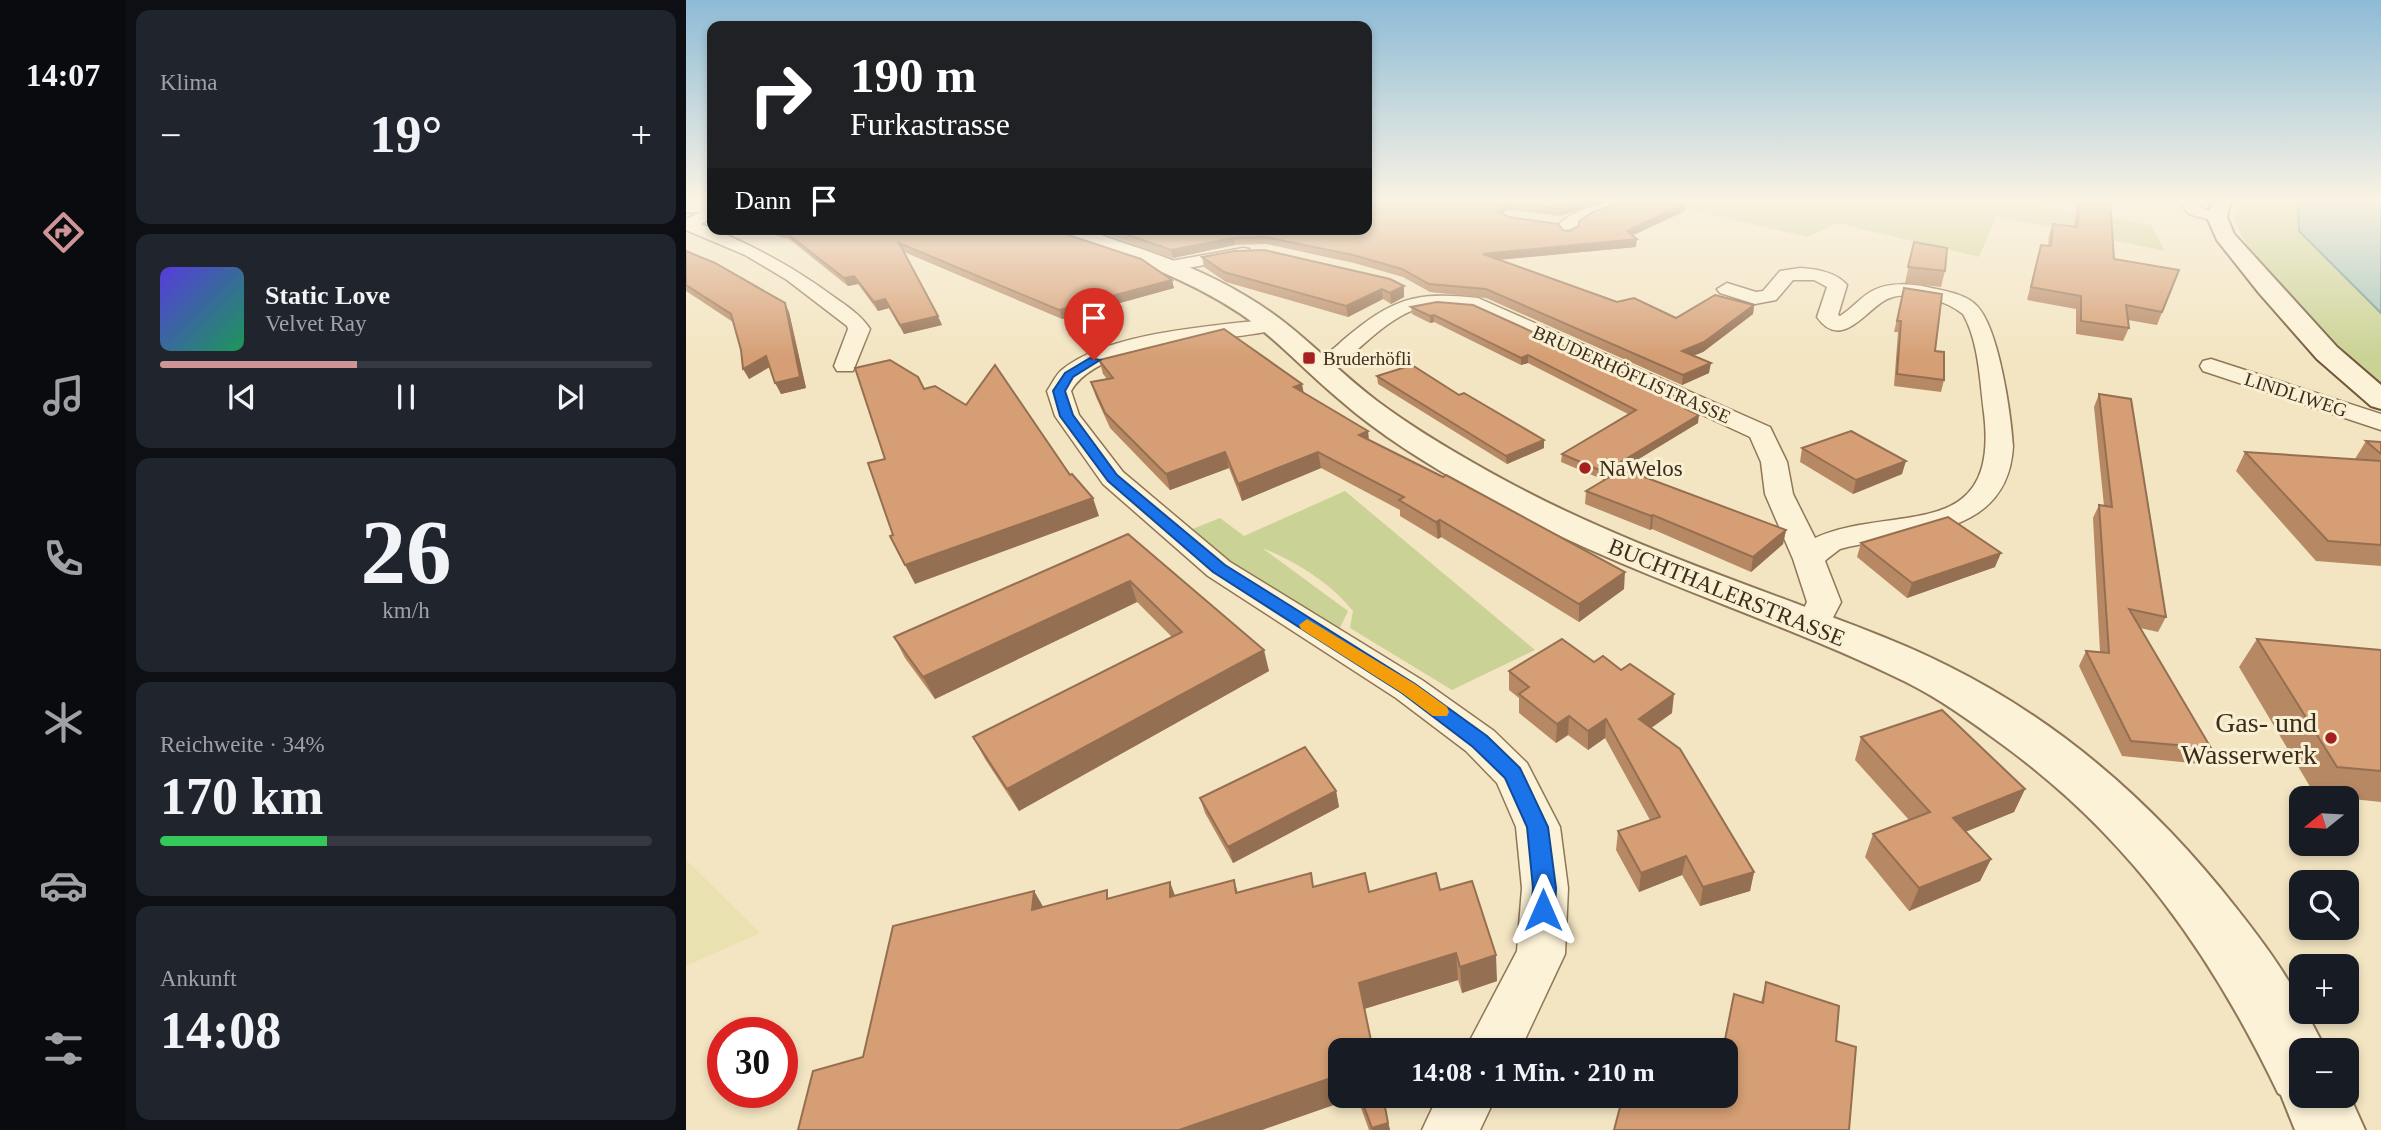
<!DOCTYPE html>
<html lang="de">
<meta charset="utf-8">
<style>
:root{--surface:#171b24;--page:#20242c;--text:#f1f3f6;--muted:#9ea1a6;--line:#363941;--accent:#cf9496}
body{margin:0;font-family:Georgia,serif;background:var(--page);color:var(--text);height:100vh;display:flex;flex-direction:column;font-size:26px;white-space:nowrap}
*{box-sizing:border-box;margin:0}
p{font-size:23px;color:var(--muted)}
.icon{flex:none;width:38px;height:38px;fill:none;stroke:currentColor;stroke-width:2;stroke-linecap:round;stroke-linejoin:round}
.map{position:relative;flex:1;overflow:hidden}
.drawer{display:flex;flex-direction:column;gap:10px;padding:10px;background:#0d0f14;width:560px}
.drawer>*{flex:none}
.banner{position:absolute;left:21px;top:21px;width:665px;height:214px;border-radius:14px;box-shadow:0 4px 10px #0003;background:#202124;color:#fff;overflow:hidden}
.needle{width:46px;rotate:252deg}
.tools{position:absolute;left:1603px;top:786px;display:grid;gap:14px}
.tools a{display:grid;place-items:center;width:70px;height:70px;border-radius:14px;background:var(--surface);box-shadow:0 4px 10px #0003;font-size:35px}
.speed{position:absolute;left:21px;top:1017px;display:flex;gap:14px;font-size:35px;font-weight:700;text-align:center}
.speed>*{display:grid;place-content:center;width:91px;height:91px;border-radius:50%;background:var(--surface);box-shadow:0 4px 10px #0003;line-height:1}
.speed .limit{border:10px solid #d22;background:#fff;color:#111}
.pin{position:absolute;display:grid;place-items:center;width:60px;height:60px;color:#fff;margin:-72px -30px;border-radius:50% 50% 50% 0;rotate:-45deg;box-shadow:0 0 7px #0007}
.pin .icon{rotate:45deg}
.me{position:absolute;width:77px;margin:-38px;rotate:0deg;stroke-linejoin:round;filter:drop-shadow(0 0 5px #0008)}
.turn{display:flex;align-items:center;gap:24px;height:147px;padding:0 28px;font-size:32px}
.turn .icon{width:91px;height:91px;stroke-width:2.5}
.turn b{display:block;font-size:49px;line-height:60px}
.then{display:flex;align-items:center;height:66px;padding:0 28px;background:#0003;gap:14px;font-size:26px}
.big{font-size:52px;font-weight:800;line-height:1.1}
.drawer .card{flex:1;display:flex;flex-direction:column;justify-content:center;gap:10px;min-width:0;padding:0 24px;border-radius:14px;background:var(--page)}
.drawer .dial{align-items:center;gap:0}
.dial b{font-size:91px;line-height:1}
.song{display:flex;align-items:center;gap:21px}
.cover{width:84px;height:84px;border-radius:10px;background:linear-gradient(135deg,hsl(250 70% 55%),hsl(150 70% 35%))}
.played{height:7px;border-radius:4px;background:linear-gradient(90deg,var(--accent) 40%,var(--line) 40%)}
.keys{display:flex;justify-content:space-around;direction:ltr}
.heat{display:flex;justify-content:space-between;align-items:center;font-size:38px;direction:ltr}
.charge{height:10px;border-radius:5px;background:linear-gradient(90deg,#34c759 34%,var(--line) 0)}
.trip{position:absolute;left:642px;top:1038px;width:410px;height:70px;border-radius:14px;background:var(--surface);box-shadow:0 4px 10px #0003;font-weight:800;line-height:70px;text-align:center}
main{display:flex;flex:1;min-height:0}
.dock{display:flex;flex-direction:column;width:126px;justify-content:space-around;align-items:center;background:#090b0e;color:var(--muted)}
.dock .icon{width:49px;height:49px}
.dock .selected{color:var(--accent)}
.dock b{font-size:32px;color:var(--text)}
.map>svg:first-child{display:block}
.farmland{fill:#e9e1af}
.green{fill:#cad295}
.water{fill:#a5c5bc;stroke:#6a958b;stroke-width:2}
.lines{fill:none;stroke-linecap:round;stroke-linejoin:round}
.minor-casing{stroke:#8f7657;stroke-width:3}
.tertiary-casing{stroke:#8f7657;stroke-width:4}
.secondary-casing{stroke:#71563a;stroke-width:4}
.minor{fill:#fcf2d7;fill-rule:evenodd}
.tertiary{fill:#fcf2d7;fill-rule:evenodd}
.secondary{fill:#fcf2d7;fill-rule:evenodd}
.wall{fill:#b78864}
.shaded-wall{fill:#956f51}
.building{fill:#d59e74;stroke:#956f51;stroke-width:2}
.route{fill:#1a73e8;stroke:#114b97;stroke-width:2}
.slow{fill:#f59e0b}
.poi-dot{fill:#a52120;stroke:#f9efd3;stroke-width:2.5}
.labels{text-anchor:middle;stroke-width:6;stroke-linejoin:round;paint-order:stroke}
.far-poi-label{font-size:19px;fill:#3d2d1d;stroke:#f9efd3;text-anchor:start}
.far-street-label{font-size:19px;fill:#3d2d1d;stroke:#f9efd3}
.poi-label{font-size:23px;fill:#3d2d1d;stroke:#f9efd3;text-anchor:start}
.street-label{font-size:23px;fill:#3d2d1d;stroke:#f9efd3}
.near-poi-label{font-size:28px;fill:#3d2d1d;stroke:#f9efd3;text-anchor:end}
</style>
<main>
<nav class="dock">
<b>14:07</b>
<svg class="icon selected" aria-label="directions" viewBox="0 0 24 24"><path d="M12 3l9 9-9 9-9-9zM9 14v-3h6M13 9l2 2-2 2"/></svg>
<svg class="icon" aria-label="music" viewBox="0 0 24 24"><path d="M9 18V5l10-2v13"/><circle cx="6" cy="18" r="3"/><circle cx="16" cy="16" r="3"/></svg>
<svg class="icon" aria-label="phone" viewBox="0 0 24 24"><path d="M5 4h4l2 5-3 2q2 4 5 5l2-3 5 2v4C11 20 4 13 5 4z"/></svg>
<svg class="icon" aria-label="climate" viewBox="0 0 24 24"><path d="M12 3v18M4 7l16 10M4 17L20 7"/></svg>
<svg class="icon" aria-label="car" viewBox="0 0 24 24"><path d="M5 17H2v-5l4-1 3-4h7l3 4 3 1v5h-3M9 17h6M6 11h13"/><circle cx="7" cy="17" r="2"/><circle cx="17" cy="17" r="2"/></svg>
<svg class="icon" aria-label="filters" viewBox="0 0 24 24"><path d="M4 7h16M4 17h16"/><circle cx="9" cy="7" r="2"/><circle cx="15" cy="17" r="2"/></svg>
</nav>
<section class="drawer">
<div class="card"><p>Klima</p>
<div class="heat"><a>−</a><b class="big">19°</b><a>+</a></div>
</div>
<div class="card">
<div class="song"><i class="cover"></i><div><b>Static Love</b><p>Velvet Ray</p></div></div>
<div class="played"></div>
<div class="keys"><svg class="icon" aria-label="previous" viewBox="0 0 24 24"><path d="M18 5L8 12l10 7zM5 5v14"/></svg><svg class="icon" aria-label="pause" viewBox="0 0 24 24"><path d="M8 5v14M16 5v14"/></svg><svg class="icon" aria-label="next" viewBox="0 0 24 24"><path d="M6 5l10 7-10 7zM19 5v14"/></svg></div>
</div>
<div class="card dial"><b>26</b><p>km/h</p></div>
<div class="card"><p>Reichweite · 34%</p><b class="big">170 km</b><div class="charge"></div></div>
<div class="card"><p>Ankunft</p><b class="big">14:08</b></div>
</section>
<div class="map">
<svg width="1695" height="1130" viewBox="0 0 1695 1130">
<rect width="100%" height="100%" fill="#f3e5c2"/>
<path class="farmland" d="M0 860 74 933 0 966Z"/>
<g class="green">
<path d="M963 200H1313L1465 225 1479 251 1311 216 1293 257 1151 223 1122 237Z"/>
<path d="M1551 200H1612L1613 231 1695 313V397L1581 288 1548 219Z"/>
<path d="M659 491 849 650 766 690 664 628 667 611C646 584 608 560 576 548L662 611 653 630 560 579 499 532 534 518 558 536Z"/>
</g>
<path class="water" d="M1612 200H1695V313L1613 231Z"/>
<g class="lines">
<g class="minor-casing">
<g id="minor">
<path d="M927 200H950L889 227 891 231 889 235H877L872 225C885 211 908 206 927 200Z"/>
<path d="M1491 200H1507L1515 208 1537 214 1539 217 1531 222 1503 214Z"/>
<path d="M26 207V218L15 224C64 244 105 265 148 297 161 306 175 315 184 329L167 371H151L148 366 162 329 161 326 101 280 59 255 0 230V219Z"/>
<path d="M557 248 563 249 566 253 563 257 485 271 476 266 485 261Z"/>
<path d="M1114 268C1131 269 1150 272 1161 285L1152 315 1154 316C1166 309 1175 296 1188 290 1205 282 1224 284 1241 287 1257 291 1279 293 1291 306 1313 329 1325 414 1327 446 1322 541 1220 531 1154 549L1141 559 1139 561 1155 602 1139 633 1127 636 1115 633 1110 625 1121 602 1107 559 1079 494 1075 462 1064 437 788 309C772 308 755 304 739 307 706 312 668 354 643 376H627L624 371C632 359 646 351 656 341 706 299 727 291 792 298L1084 427 1101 462 1107 494 1129 538C1205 503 1314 546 1298 413 1294 382 1293 342 1277 314 1260 300 1225 290 1204 298 1183 304 1157 354 1131 317L1141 287 1128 280H1107L1090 300 1069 304 1034 293 1031 289 1041 283 1070 292 1077 291 1094 271Z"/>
<path d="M586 319 593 321 596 325 593 329C540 343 415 339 385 391L393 415 437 472 544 562 736 680 808 731 841 763 874 827 882 888 879 954 834 1050H779L831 951 836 888 830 827 811 783 780 751 710 698 522 576 417 484 369 416 361 391C366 384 370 374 377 369 423 332 528 326 586 319Z"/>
<path d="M1525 359 1695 414V430L1517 371 1514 366 1517 361Z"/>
<path d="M752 1096H810L794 1130H736Z"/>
</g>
</g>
<g class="tertiary-casing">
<g id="tertiary">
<path d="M0 200 26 201V213L0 212Z"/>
<path d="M360 229C370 229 381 228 391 229 405 231 421 237 434 242 492 260 549 284 598 322 630 347 658 376 691 401 731 431 776 457 820 481 914 532 1015 568 1114 605 1164 624 1215 642 1262 666 1377 723 1473 809 1551 909 1566 928 1615 990 1615 1012H1620L1640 1050H1615V1096H1661V1090L1679 1130H1609L1595 1095 1592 1093C1525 953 1443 837 1317 745 1286 722 1254 699 1220 682 1079 613 925 571 788 491 742 464 695 436 654 400 620 372 591 339 555 314 496 275 430 253 363 233Z"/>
</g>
</g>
<g class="secondary-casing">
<path id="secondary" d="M1527 200H1545L1541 217 1548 234 1651 347 1695 385V409L1685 406 1631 359 1573 293 1531 240 1521 217Z"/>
</g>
<use href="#minor" class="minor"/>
<use href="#tertiary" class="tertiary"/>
<use href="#secondary" class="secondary"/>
</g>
<g class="wall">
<path d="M681 200H920L874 216 827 210 819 211 817 214 823 217 883 231 999 204V211L947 235 950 247 814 260 931 302 990 318 1068 305 1067 314 1017 352 1007 356 1023 373 996 385 800 298 744 292 717 277 668 263 580 244 549 245 487 258 408 230 401 229H681Z"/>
<path d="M1391 200H1424L1428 259 1493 270 1471 325 1442 320 1443 328 1437 341 1390 334V309L1341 300 1355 245 1362 246 1363 235 1367 224 1388 226Z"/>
<path d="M65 229H364L488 288 376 319 218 252 256 325 218 334 203 308 192 311 172 284 162 286 103 239Z"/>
<path d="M1228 242 1259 271 1255 287 1219 283Z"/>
<path d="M0 251 103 312 120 388 95 394 84 367 63 379 47 322 0 291Z"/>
<path d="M516 257 704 279 718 297 705 304 697 299 662 317 540 282 518 267Z"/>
<path d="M1218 288 1249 351 1258 380 1255 392 1208 386 1212 332H1208Z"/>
<path d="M725 307 995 402 1006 407 1005 411 1012 423 918 480 875 462 876 454 942 414 842 363 835 365 748 322 744 323 726 314Z"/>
<path d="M413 360 618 393 682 431 683 440 938 589 893 622 755 537 752 539 714 516V510L635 468 556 501 543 468 484 490 424 428 410 397 405 382 421 379 417 374Z"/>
<path d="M691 376 858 448 821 464 692 384Z"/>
<path d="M1413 394 1480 617 1472 632 1454 628 1525 748 1515 764 1436 756 1393 666 1400 651 1414 652 1407 518 1413 505 1418 506 1408 407Z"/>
<path d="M1680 441 1695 442V566L1630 561 1550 471 1559 452 1669 459Z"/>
<path d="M1116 448 1216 474 1167 494 1114 462Z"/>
<path d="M900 491 1100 530 1097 544 1065 572 966 529 964 530 899 504Z"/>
<path d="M442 534 583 671 333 811 299 759 287 737 486 637 451 602 249 699 219 658 208 637Z"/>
<path d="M1175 543 1309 567 1221 598 1171 557Z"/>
<path d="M1571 639 1695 650V802L1629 795 1553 667Z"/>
<path d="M908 662 986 713 965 728 1068 872 1064 891 1014 906 996 875 953 892 930 850 932 831 964 820 919 738 902 750 882 735 870 743 833 713V698L823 690V671Z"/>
<path d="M1175 737 1339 789 1328 812 1279 832 1305 859 1294 881 1223 911 1179 857 1187 834 1223 820 1169 760Z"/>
<path d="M650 791 653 807 547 863 519 813 514 798Z"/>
<path d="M548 880 552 893 628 887 683 892 754 890 811 981 776 993 772 980 678 1009 654 1050V1096H697L704 1130H683L671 1097 177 1057 348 891 357 907 425 898 489 895Z"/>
<path d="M1080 982 1150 1041 1040 1096V1050H1036L1048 994 1075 1002Z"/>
</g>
<g class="shaded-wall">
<path d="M900 200H920L874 216V209Z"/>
<path d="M827 202V210L819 211 813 218 812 211 819 204Z"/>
<path d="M999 204V211L941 238V231Z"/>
<path d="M548 238 549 245 487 258 485 250Z"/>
<path d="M951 239 950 247 797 261V254Z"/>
<path d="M168 276 172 284 162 286 158 278Z"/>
<path d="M486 280 488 288 376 319 373 310Z"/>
<path d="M718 286V297L705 304 704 293Z"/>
<path d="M696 289 697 299 662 317 660 306Z"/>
<path d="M199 299 203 308 192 311 188 302Z"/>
<path d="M99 303 103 312 120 388 95 394 89 383Z"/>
<path d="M1068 305 1067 314 1017 352 995 360 996 351Z"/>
<path d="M748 315V322L744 323V316Z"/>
<path d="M252 316 256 325 218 334 214 325Z"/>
<path d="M842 355V363L835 365V358Z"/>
<path d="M80 356 85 366 63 379 57 369Z"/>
<path d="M1025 363 1023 373 996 385 997 375Z"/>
<path d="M616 384 619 399 608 387Z"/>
<path d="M1013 415 1012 423 918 480V472Z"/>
<path d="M682 431 683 447 673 435Z"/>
<path d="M858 440V448L821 464 820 456Z"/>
<path d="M539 452 543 468 484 490 480 474Z"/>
<path d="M632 452 635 468 556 501 552 484Z"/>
<path d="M1220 461 1216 474 1167 494 1170 480Z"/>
<path d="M407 498 413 516 229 584 219 565Z"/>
<path d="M967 515 966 529 964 530 965 516Z"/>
<path d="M754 520 755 537 752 539 750 522Z"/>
<path d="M1100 530 1097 544 1065 572 1067 557Z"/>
<path d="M1315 553 1309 567 1221 598 1226 583Z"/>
<path d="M939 572 938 589 893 622V604Z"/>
<path d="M444 581 451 602 249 699 237 677Z"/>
<path d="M578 650 583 671 333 811 321 789Z"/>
<path d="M988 694 986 713 951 738 953 719Z"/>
<path d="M883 716 882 735 870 743 871 724Z"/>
<path d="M920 719 919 738 902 750V731Z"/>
<path d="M1339 789 1328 812 1257 841 1267 818Z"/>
<path d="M650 791 653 807 547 863 542 847Z"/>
<path d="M1000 856 996 875 953 892 955 873Z"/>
<path d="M1305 859 1294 881 1223 911 1233 888Z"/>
<path d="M1068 872 1064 891 1014 906 1017 887Z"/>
<path d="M484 882 494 909 484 897Z"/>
<path d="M348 891 363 917 346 910Z"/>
<path d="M770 953 772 980 678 1009 673 983Z"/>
<path d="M810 955 811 981 776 993 774 967Z"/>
<path d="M654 1075V1096H671V1097L576 1130H493Z"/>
<path d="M702 1123 704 1130H686V1128Z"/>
</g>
<g class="building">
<path d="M681 200H900L874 209 827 202 819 204 812 211 823 217 872 224 877 230 883 231 893 226V221L907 212 943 200H979L999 204 941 231 951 239 797 254 931 302 948 298 990 318 1029 295 1068 305 1018 342 996 351 1025 363 997 375 800 289 743 284 716 269 667 255 579 237 548 238 485 250 425 229H681Z"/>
<path d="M1394 200H1424L1428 259 1493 270 1476 312 1440 305 1443 328 1395 321V296L1345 287 1355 245 1365 246 1367 224 1391 227Z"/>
<path d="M89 229H364L455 259 486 280 373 310 213 243 252 316 214 325 199 299 188 302 168 276 158 278 99 232Z"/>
<path d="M1228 242 1261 248 1259 271 1222 267Z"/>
<path d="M578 250 704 279 718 286 704 293 696 289 660 306 538 272 516 257 548 251Z"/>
<path d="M0 251 29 263 99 303 114 377 89 383 80 356 57 369 55 350 45 314 0 285Z"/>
<path d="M1218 288 1256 294 1249 351 1258 352V380L1211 374 1215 321H1211Z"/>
<path d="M751 302 787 305 995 399 992 401 1006 407 1000 409 1013 415 918 472 876 454 950 410 842 355 835 358 748 315 744 316 725 307Z"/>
<path d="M538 329 616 384 608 387 682 431 673 435 757 477 760 475 939 572 893 604 754 520 750 522 713 500 718 497 632 452 552 484 539 452 480 474 419 413 405 382 427 378 413 360Z"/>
<path d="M204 360 232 377 238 389 249 386 280 405 309 365 384 475 386 474 407 498 219 565 204 536 207 535 182 463 199 459 169 368Z"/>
<path d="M726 365 773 395 778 393 858 440 820 456 691 376Z"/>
<path d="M1413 394 1445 399 1480 617 1443 609 1525 748 1445 741 1400 651 1423 653 1413 505 1426 507Z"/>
<path d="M1165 431 1220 461 1170 480 1116 448Z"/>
<path d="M1680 441 1695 442V454Z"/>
<path d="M1559 452 1695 461V545L1642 541Z"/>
<path d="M937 469 1100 530 1067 557 967 515 965 516 900 491Z"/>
<path d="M1262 517 1315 553 1226 583 1175 543Z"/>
<path d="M442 534 578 650 321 789 287 737 496 632 444 581 237 677 208 637Z"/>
<path d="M876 639 908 662 917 656 935 670 944 664 988 694 953 719 994 749 1068 872 1017 887 1000 856 955 873 932 831 974 817 920 719 902 731 883 716 871 724 833 694 843 687 823 671Z"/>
<path d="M1571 639 1695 650V771L1651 767Z"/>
<path d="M1256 710 1339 789 1267 818 1305 859 1233 888 1187 834 1244 812 1175 737Z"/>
<path d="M619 747 650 791 542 847 514 798Z"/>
<path d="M625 873 627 887 679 873 683 892 750 873 754 890 786 881 810 955 774 967 770 953 673 983 687 1050H654V1075L493 1130H112L127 1071 177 1057 207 926 348 891 346 910 421 890V899L484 882V897L548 880 550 893Z"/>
<path d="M1080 982 1153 1006 1150 1041 1170 1047 1163 1130H928L937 1096H1040V1050H1037L1048 994 1077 1003Z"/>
<path d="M674 1096H697L702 1123 686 1128Z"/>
</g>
<linearGradient id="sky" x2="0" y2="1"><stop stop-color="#8dbbd6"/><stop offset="0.56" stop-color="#faf3e4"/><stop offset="1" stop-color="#faf3e4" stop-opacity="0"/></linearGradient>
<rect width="1695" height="358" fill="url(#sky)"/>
<path class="route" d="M404 358 414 360 387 377 379 391 387 415 431 475 539 565 729 684 801 736 834 768 862 827 870 888 869 910 866 918 857 921 849 918 845 910 847 888 841 827 819 778 787 747 716 693 527 572 422 481 374 416 367 391 379 373Z"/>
<path class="slow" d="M621 619 729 684 761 707 763 712 761 716H747L716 693 615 629 613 625Z"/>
<g class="poi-dot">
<rect x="616" y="351" width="14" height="14" rx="3.5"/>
<circle cx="899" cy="468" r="7"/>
<circle cx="1645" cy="738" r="7"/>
</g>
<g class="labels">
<g class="far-poi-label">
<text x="637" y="365">Bruderhöfli</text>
</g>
<g class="far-street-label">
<text transform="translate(946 374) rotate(24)" y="7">BRUDERHÖFLISTRASSE</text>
<text transform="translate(1610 394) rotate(18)" y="7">LINDLIWEG</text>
</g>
<g class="poi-label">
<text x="913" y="476">NaWelos</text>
</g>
<g class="street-label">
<text transform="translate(1041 592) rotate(22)" y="8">BUCHTHALERSTRASSE</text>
</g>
<g class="near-poi-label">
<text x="1631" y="732">Gas- und<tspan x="1631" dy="32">Wasserwerk</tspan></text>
</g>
</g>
</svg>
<div class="tools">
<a><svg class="needle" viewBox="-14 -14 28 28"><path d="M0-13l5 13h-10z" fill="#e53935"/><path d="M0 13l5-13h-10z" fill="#9ea1a6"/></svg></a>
<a><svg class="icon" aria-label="search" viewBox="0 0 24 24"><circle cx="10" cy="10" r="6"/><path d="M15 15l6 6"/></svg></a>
<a>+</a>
<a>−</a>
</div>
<div class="speed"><div class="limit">30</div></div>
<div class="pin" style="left:408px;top:360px;background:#d93025"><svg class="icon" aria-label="arrive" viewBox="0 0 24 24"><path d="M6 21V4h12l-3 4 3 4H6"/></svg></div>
<svg class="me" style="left:857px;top:910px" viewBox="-20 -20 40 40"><path d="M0-17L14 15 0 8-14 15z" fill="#1a73e8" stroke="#fff" stroke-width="4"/></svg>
<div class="trip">14:08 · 1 Min. · 210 m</div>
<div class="banner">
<div class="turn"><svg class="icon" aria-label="right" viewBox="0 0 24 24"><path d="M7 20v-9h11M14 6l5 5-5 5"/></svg><div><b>190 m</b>Furkastrasse</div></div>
<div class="then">Dann<svg class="icon" aria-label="arrive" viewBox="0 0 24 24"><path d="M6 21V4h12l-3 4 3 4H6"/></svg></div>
</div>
</div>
</main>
